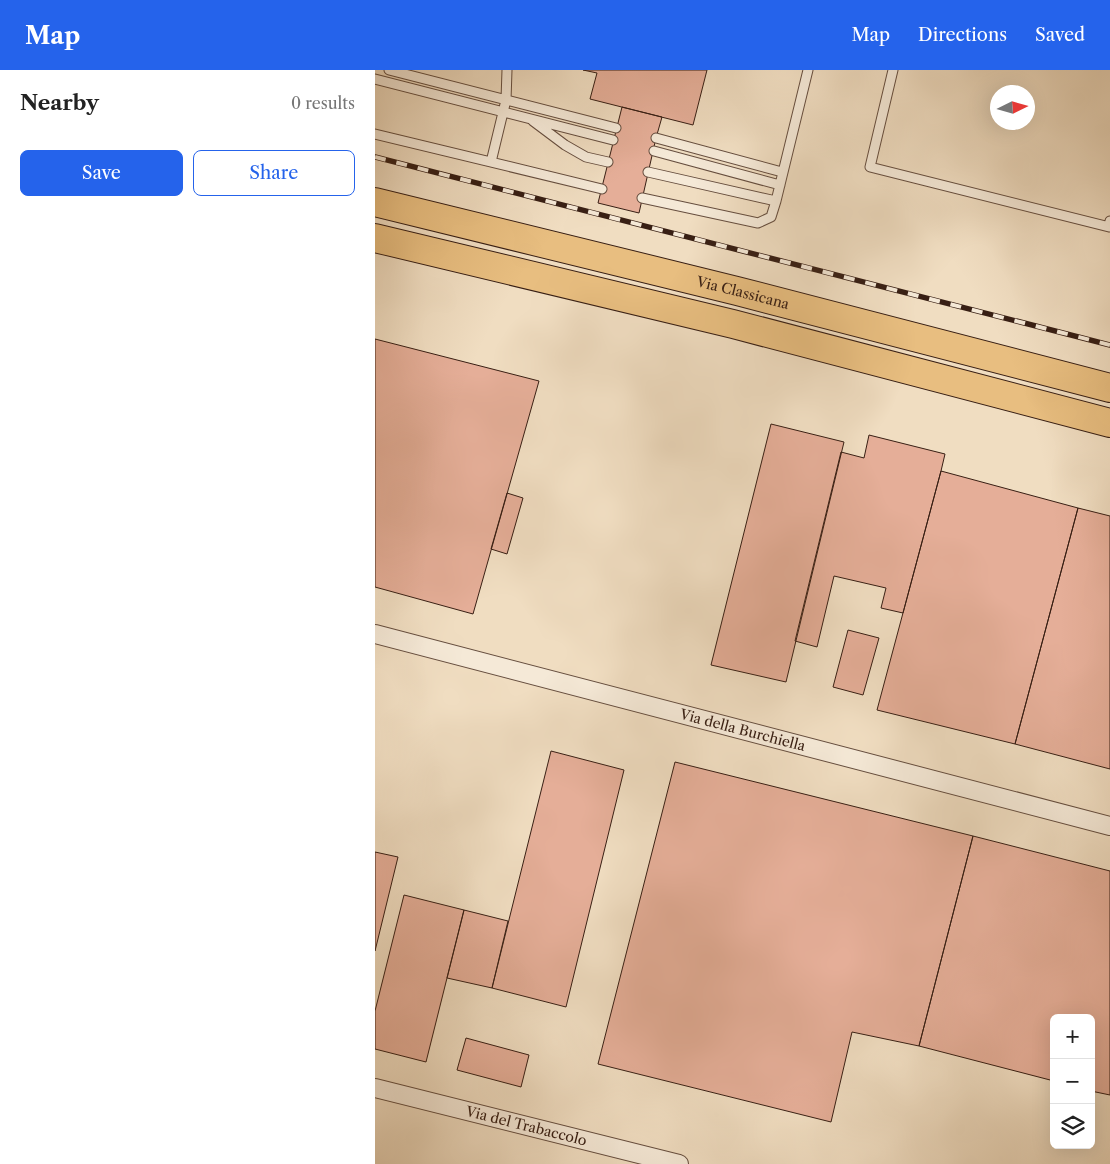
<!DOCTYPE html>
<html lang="en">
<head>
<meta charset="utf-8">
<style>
	body { margin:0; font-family:"Libre Caslon Text",serif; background:#f2f2f2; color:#222 }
	.controls { position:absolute; right:15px; bottom:15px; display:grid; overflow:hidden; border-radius:8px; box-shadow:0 5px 20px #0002 }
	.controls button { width:45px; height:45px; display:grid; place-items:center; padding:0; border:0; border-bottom:1px solid #e0e0e0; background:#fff; color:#222; font:25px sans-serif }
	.compass { position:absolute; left:615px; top:15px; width:45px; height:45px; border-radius:50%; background:#fff; box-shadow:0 5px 20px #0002; rotate:85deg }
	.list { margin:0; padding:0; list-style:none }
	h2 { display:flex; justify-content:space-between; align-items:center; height:65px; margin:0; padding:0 20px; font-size:21px }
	h2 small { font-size:16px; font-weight:400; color:#767676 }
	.actions { display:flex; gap:10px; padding:15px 20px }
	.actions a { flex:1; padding:11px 0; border:1px solid #2563eb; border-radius:8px; text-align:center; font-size:18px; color:#2563eb }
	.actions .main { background:#2563eb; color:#fff }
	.icon { flex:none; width:28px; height:28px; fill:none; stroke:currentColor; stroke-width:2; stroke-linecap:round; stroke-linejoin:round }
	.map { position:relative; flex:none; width:735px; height:1094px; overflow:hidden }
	header { display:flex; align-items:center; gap:30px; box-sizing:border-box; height:70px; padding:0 25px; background:#2563eb; color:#fff }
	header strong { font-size:24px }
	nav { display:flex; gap:28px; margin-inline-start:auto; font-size:18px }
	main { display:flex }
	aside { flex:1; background:#fff }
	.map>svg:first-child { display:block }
</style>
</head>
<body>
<header>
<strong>Map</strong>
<nav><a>Map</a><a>Directions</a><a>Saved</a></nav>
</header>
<main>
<aside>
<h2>Nearby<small>0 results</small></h2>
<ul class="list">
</ul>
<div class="actions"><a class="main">Save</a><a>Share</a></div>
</aside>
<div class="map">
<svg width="735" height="1094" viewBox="0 0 735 1094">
	<rect width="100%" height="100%" fill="#f0ddc1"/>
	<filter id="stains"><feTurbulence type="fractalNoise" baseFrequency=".004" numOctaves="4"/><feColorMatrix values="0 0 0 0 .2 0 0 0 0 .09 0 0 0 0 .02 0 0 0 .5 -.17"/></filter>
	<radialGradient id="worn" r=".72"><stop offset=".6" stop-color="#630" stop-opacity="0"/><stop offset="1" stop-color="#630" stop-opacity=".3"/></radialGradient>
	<path fill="#e5ae98" stroke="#381f14" d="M 208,0 L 332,0 L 318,55 L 215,29 L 222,3 Z
		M 247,37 L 287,47 L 281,68 L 264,143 L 223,133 Z
		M 0,269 L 164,311 L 98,544 L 0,517 Z
		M 396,354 L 469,372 L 411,612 L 336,595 Z
		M 494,365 L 570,384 L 566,401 L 528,543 L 506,538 L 511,518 L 459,506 L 442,577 L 420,571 L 466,382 L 489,388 Z
		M 566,401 L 703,438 L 640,674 L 502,640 Z
		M 132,423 L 148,428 L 132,484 L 116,479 Z
		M 703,438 L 735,446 L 735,699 L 640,674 Z
		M 473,560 L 504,568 L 488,625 L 458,617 Z
		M 176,681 L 249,700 L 191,937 L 117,918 Z
		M 300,692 L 598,766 L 544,976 L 477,962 L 456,1052 L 223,994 Z
		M 598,766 L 735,801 L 735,1025 L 716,1021 L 716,948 L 679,948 L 679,1011 L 544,976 Z
		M 0,782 L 23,787 L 0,881 Z
		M 29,825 L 89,840 L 51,992 L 0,979 L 0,941 Z
		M 89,840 L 133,851 L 117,918 L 72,908 Z
		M 91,968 L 154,985 L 146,1017 L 82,1000 Z"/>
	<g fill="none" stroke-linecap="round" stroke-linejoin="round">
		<defs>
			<path id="lane" d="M 14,0 L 241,58
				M 518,0 L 495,97 L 734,157 L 735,151
				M 0,9 L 238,70
				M 158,51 L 190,75 L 211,87 L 233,92
				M 0,64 L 227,119
				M 281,68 L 407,102
				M 279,81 L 405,115
				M 116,92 L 131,30 L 132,0
				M 273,102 L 401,131
				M 267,128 L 383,153 L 396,147 L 401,131 L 433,0"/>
			<g id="street">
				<path id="s1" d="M 0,564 L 735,756"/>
				<path id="s2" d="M 0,1018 L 304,1094"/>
			</g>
			<g id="highway">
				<path id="s3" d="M 0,132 L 362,221 L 735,318"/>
				<path d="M 0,168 L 358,254 L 735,353"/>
			</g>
		</defs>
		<use href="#lane" stroke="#664e3f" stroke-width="11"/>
		<use href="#street" stroke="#664e3f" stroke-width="20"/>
		<use href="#highway" stroke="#381f14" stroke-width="30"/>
		<use href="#lane" stroke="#f5e9d7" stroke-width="9"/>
		<use href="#street" stroke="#f5e9d7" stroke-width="18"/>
		<use href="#highway" stroke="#e8be80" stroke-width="28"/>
		<defs>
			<path id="rail" d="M 0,87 L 735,275"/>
		</defs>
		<use href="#rail" stroke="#381f14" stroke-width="5.5"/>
		<use href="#rail" stroke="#f5e9d7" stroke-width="4" stroke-dasharray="11" stroke-linecap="butt"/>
	</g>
	<g text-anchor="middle" stroke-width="4" stroke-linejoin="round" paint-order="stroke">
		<g font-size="14" fill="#381f14" stroke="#f5e9d7">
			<text dy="5" stroke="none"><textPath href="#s3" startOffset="379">Via Classicana</textPath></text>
			<text dy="5" stroke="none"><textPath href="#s1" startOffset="380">Via della Burchiella</textPath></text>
			<text dy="5" stroke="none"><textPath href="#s2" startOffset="156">Via del Trabaccolo</textPath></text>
		</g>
	</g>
	<rect width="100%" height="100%" filter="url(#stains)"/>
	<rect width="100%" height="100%" fill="url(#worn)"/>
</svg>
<div class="controls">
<button>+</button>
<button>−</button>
<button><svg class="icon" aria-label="layers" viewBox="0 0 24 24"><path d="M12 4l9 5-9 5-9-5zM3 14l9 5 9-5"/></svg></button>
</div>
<svg class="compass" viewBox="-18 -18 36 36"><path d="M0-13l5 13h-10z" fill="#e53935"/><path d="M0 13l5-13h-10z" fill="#767676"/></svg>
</div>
</main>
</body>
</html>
